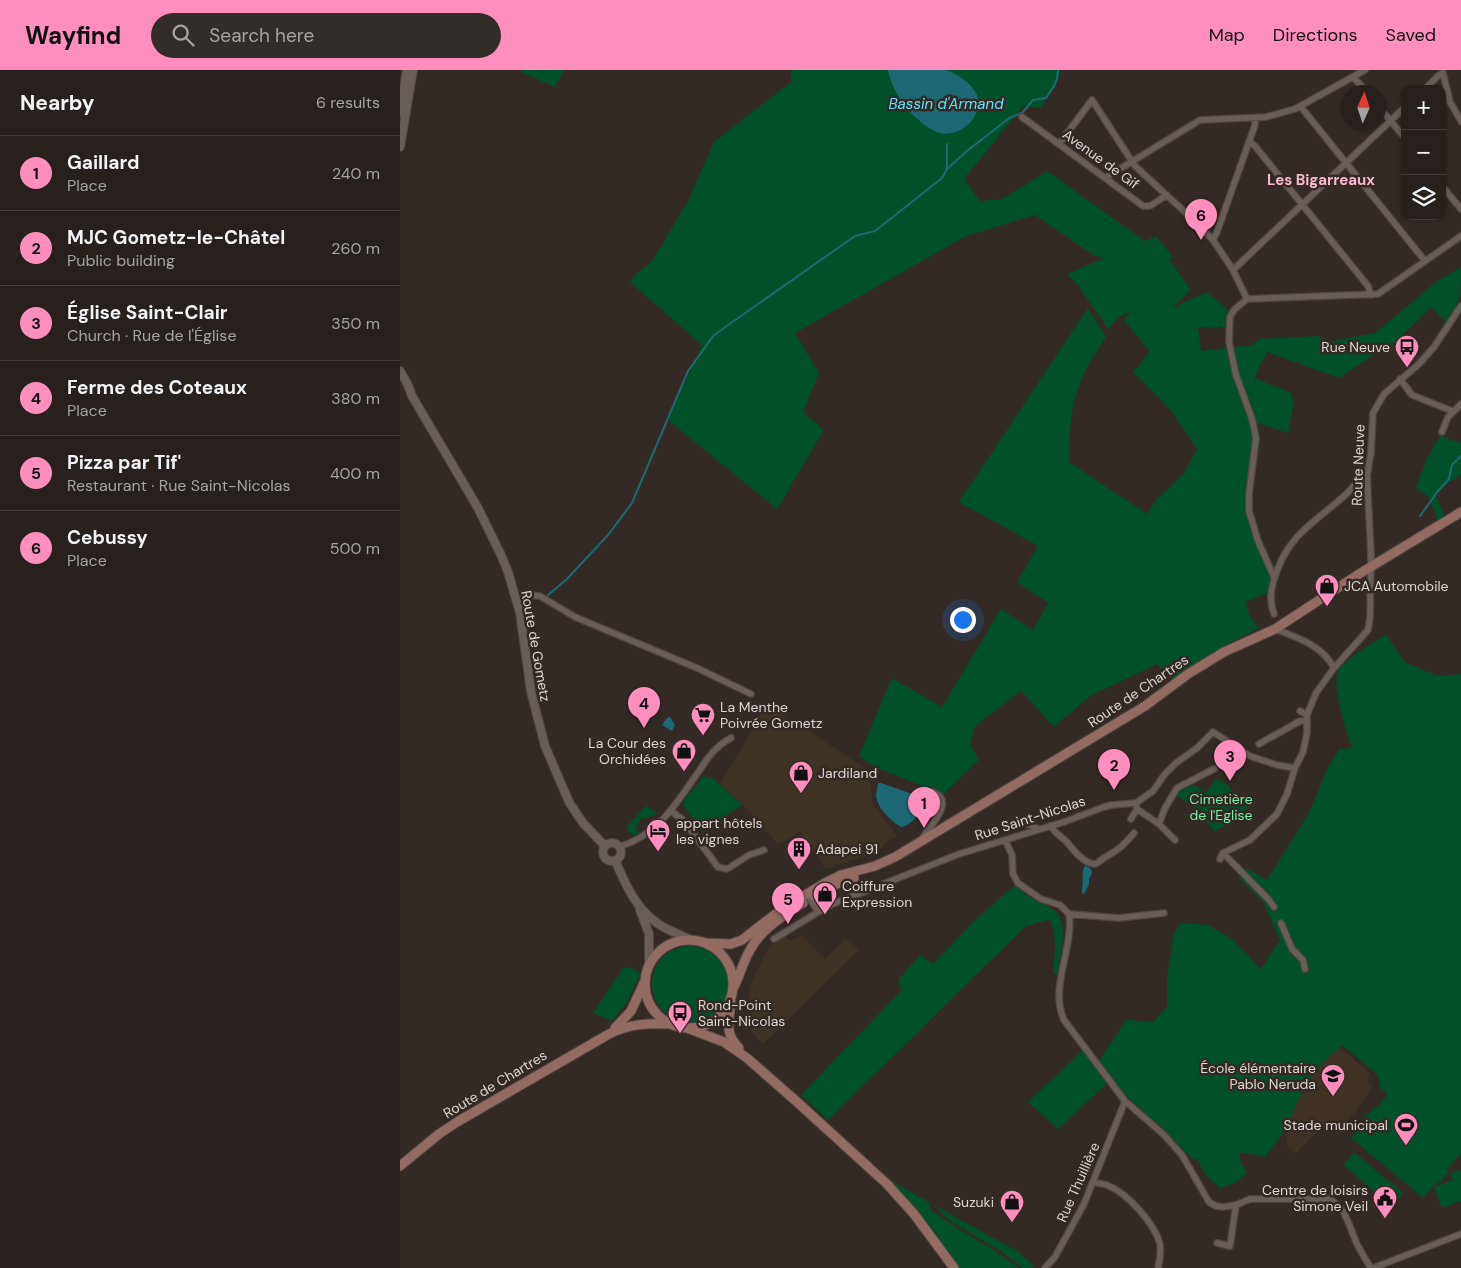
<!DOCTYPE html>
<html lang="en">
<head>
<meta charset="utf-8">
<style>
	body { margin:0; font-family:"DM Sans",sans-serif; background:#332d29; color:#f1f3f6 }
	.controls { position:absolute; right:15px; top:15px; display:grid; overflow:hidden; border-radius:10px; box-shadow:0 1px 4px #0004 }
	.controls button { width:45px; height:45px; display:grid; place-items:center; padding:0; border:0; border-bottom:1px solid #433e3b; background:#27201c; color:#f1f3f6; font:25px sans-serif }
	.compass { position:absolute; left:941px; top:15px; width:45px; height:45px; border-radius:50%; background:#27201c; box-shadow:0 1px 4px #0004; rotate:3deg }
	.you { position:absolute; left:562px; top:549px; width:18px; height:18px; margin:-12px; border:4px solid #fff; border-radius:50%; background:#1a73e8; box-shadow:0 0 0 8px #1a73e833 }
	.badge { display:grid; place-items:center; width:32px; height:32px; border-radius:50%; background:#fe8ebd; color:#111; font-size:16px; font-weight:700 }
	.pin { position:absolute; translate:-50% -41px; filter:drop-shadow(0 1px 2px #0008) }
	.pin::after { content:''; position:absolute; top:26px; width:18px; height:15px; background:inherit; clip-path:polygon(0 0,100% 0,50% 100%) }
	.list { margin:0; padding:0; list-style:none }
	h2 { display:flex; justify-content:space-between; align-items:center; height:65px; margin:0; padding:0 20px; font-size:21px }
	h2 small { font-size:16px; font-weight:400; color:#a4a3a3 }
	.list li { display:grid; grid-template-columns:32px 1fr auto; gap:15px; align-items:center; box-sizing:border-box; height:75px; padding:0 20px; border-top:1px solid #433e3b }
	.list b { display:block; font-size:19px; white-space:nowrap }
	.list p { margin:0; font-size:16px; white-space:nowrap; color:#a4a3a3 }
	.list em { font-size:16px; font-style:normal; color:#a4a3a3 }
	.icon { flex:none; width:28px; height:28px; fill:none; stroke:currentColor; stroke-width:2; stroke-linecap:round; stroke-linejoin:round }
	.map { position:relative; flex:none; width:1061px; height:1198px; overflow:hidden }
	header { display:flex; align-items:center; gap:30px; box-sizing:border-box; height:70px; padding:0 25px; background:#fe8ebd; color:#111 }
	header strong { font-size:24px }
	nav { display:flex; gap:28px; margin-inline-start:auto; font-size:18px }
	.search { width:350px; height:45px; background:#332d29; display:flex; align-items:center; gap:12px; box-sizing:border-box; padding:0 18px; border-radius:28px; color:#a4a3a3; font-size:19px }
	main { display:flex }
	aside { flex:1; background:#27201c }
	.map>svg:first-child { display:block }
</style>
</head>
<body>
<header>
<strong>Wayfind</strong>
<div class="search"><svg class="icon" aria-label="search" viewBox="0 0 24 24"><circle cx="10" cy="10" r="6"/><path d="M15 15l6 6"/></svg>Search here</div>
<nav><a>Map</a><a>Directions</a><a>Saved</a></nav>
</header>
<main>
<aside>
<h2>Nearby<small>6 results</small></h2>
<ul class="list">
<li><span class="badge">1</span><div><b>Gaillard</b><p>Place</p></div><em>240 m</em></li>
<li><span class="badge">2</span><div><b>MJC Gometz-le-Châtel</b><p>Public building</p></div><em>260 m</em></li>
<li><span class="badge">3</span><div><b>Église Saint-Clair</b><p>Church · Rue de l'Église</p></div><em>350 m</em></li>
<li><span class="badge">4</span><div><b>Ferme des Coteaux</b><p>Place</p></div><em>380 m</em></li>
<li><span class="badge">5</span><div><b>Pizza par Tif'</b><p>Restaurant · Rue Saint-Nicolas</p></div><em>400 m</em></li>
<li><span class="badge">6</span><div><b>Cebussy</b><p>Place</p></div><em>500 m</em></li>
</ul>
</aside>
<div class="map">
<svg width="1061" height="1198" viewBox="0 0 1061 1198">
	<rect width="100%" height="100%" fill="#342a25"/>
	<path fill="#3d3223" d="M 365,635 L 406,659 L 472,703 L 469,708 L 473,734 L 497,766 L 489,770 L 477,782 L 426,799 L 400,761 L 378,775 L 358,750 L 320,714 L 343,676 Z
		M 401,865 L 425,889 L 445,869 L 460,879 L 363,974 L 351,962 L 348,927 L 352,911 L 369,877 L 384,866 L 391,871 Z"/>
	<path fill="#3f3124" d="M 939,977 L 970,1003 L 967,1011 L 973,1016 L 955,1042 L 943,1055 L 929,1058 L 925,1054 L 895,1084 L 887,1075 L 887,1057 L 897,1032 L 918,997 Z"/>
	<path fill="#00502a" d="M 121,0 L 164,0 L 155,17 L 123,3 Z
		M 388,0 L 661,0 L 659,7 L 641,38 L 623,36 L 564,109 L 580,131 L 602,129 L 647,101 L 745,171 L 756,166 L 773,187 L 769,189 L 791,220 L 772,238 L 807,222 L 831,243 L 829,257 L 798,257 L 801,281 L 852,275 L 859,269 L 919,266 L 928,272 L 975,263 L 1036,212 L 1061,197 C 1061,222 1061,233 1046,252 L 1031,237 L 989,278 L 973,285 L 939,308 L 867,282 L 854,308 L 890,322 L 894,333 L 888,363 L 859,353 L 851,394 L 847,441 L 871,503 L 869,522 L 845,532 L 850,547 L 859,558 L 824,576 L 773,609 L 757,594 L 690,626 L 654,657 L 621,621 L 575,656 L 570,674 L 579,690 L 543,724 L 475,697 L 459,686 L 492,608 L 542,637 L 601,539 L 633,560 L 648,533 L 617,512 L 638,476 L 559,432 L 688,238 L 706,267 C 695,284 684,300 678,319 C 669,342 670,368 669,392 L 747,444 L 755,431 L 784,403 L 797,379 L 772,342 L 733,302 L 750,282 L 724,250 L 730,242 L 719,247 L 708,259 L 677,214 L 667,204 L 705,188 L 693,185 L 635,145 L 566,166 L 395,263 L 419,303 L 403,342 L 424,360 L 377,439 L 268,350 L 302,275 L 230,212 L 236,204 L 252,191 L 288,131 L 314,72 L 391,12 L 391,1 Z
		M 1040,366 L 1061,373 L 1061,404 L 1047,414 L 1036,425 L 1046,450 L 1039,454 L 1029,427 L 1016,418 L 1027,388 Z
		M 986,565 L 1005,592 L 1037,606 L 1061,604 L 1061,1085 L 1060,1084 L 1047,1099 L 1049,1102 L 1039,1113 L 1037,1112 L 1023,1128 L 951,1068 L 965,1052 L 963,1050 L 973,1038 L 976,1039 L 988,1024 L 981,1019 L 977,1004 L 942,975 L 918,997 L 897,1032 L 887,1057 L 865,1087 L 839,1082 L 841,1092 L 847,1103 L 833,1114 L 820,1118 L 806,1105 L 795,1087 L 793,1090 L 764,1059 L 728,1028 L 699,991 L 726,950 L 753,952 L 767,937 L 767,906 L 774,863 L 781,853 L 808,855 L 833,870 L 861,899 L 880,870 L 864,833 L 839,808 L 845,798 L 867,810 L 909,743 L 928,697 L 939,679 L 952,678 C 947,662 930,613 939,599 C 944,591 976,570 986,565 Z
		M 301,707 L 312,707 L 342,735 L 302,761 L 283,735 C 286,722 299,718 301,707 Z
		M 816,708 L 829,716 L 830,719 L 848,734 C 842,751 828,754 814,761 L 799,741 L 775,724 L 782,717 L 790,713 L 806,723 Z
		M 246,736 L 258,743 L 247,748 L 242,748 L 235,758 L 239,762 L 236,765 L 228,762 L 227,756 Z
		M 615,815 C 626,827 638,831 651,838 C 672,850 660,885 657,904 L 653,904 C 654,887 658,864 649,849 L 625,857 L 428,1050 L 401,1025 L 501,921 L 498,910 L 520,885 L 533,894 L 573,852 Z
		M252 914a38 38 0 1 1 76 0a38 38 0 1 1-76 0Z
		M 224,897 L 236,899 L 240,905 L 227,932 L 212,951 L 193,943 Z
		M 683,980 L 708,1012 L 658,1059 L 628,1032 Z
		M 954,1082 L 1003,1123 L 993,1137 L 943,1095 Z
		M 1061,1100 L 1061,1131 L 1042,1138 L 1034,1117 L 1053,1110 L 1051,1103 Z
		M 487,1108 L 530,1133 L 530,1139 C 558,1161 591,1176 619,1198 L 557,1198 C 539,1165 513,1136 487,1108 Z
		M 532,1134 L 619,1182 L 629,1191 L 635,1198 L 623,1198 L 602,1182 L 549,1150 Z"/>
	<path fill="#1d6973" d="M 488,0 C 500,0 536,0 546,0 C 556,3 571,13 576,23 C 586,45 561,68 540,63 C 530,60 522,53 514,46 C 502,34 491,17 488,0 Z
		M 270,647 L 275,655 L 272,661 L 262,655 L 267,648 Z
		M 478,713 L 481,713 L 515,725 L 521,731 C 522,743 512,755 501,757 C 490,750 478,739 476,726 C 476,722 478,717 478,713 Z
		M 685,795 L 691,799 L 692,803 L 689,809 L 689,814 L 684,824 L 682,823 L 683,801 Z"/>
	<g fill="none" stroke-linecap="round" stroke-linejoin="round">
		<path stroke="#1d6973" stroke-width="2" d="M 547,99 L 547,74
			M 1020,446 L 1038,421 L 1049,409 L 1052,395 L 1061,386
			M 147,526 L 167,509 L 208,465 L 232,433 L 288,301 L 314,265 L 455,166 L 475,161 L 542,108 L 547,99 L 567,81 L 608,49 L 623,42 L 633,30 L 646,28 L 654,16 L 657,9 L 658,0"/>
		<defs>
			<path id="minor" d="M 1043,3 L 1050,32 L 1061,51
				M 953,7 L 967,22
				M 1025,19 L 1039,5 L 1043,3
				M 978,36 L 1005,68
				M 901,37 L 1025,191
				M 622,47 L 743,136 L 750,136 L 767,125
				M 849,71 L 855,76 L 968,216 L 971,225
				M 659,74 L 692,30 L 735,96 L 787,144 L 813,170 L 833,200 L 847,229
				M 705,108 L 800,50 L 866,47 L 895,39 L 965,0
				M 1042,116 L 1061,139
				M 813,170 L 817,162 L 855,55 L 855,48
				M 833,200 L 1005,37
				M 847,229 L 834,240 L 830,247 L 829,272 L 836,305 L 852,349 L 856,368 L 849,424 L 849,441 L 858,471 L 874,507
				M 847,229 L 978,224 L 1061,166
				M 1000,309 L 1012,325 L 1052,341
				M 1042,362 L 1048,347 L 1061,334
				M 117,531 L 130,525 L 140,526 L 175,547 L 297,598 L 351,624
				M 874,544 C 870,533 870,521 874,510 C 886,466 913,454 944,426 C 953,419 959,407 968,401
				M 875,559 C 898,568 922,575 934,598
				M 900,641 L 907,645
				M 859,674 L 900,651 L 906,651
				M 736,733 L 737,739 L 759,754 L 775,770
				M 271,741 L 283,750 L 318,797 L 327,799 L 349,785 L 364,780
				M 731,749 L 737,739
				M 622,752 L 639,759
				M 759,754 L 765,738 L 777,718 L 814,699
				M 651,756 C 655,764 661,766 667,772 C 673,780 681,790 690,793 C 697,796 699,791 704,788 C 718,780 723,776 734,763
				M 522,769 C 528,758 557,731 533,722
				M 605,770 L 612,785 L 613,804 L 618,813 L 641,829 L 660,835 L 669,844 C 674,878 649,917 664,950 L 725,1031 L 763,1064 L 782,1085 L 809,1132 L 816,1136 L 823,1137 L 836,1135 L 850,1129 L 929,1129 C 947,1138 949,1157 957,1174 C 961,1182 966,1190 971,1198
				M 219,777 C 260,764 276,733 299,701 C 308,687 316,676 331,668
				M 823,783 L 869,830 L 874,837
				M 820,789 L 823,783 L 850,770 L 877,744 L 887,724 L 895,698 L 903,682 L 907,663 L 907,645 L 916,623 L 934,598 L 968,560 L 970,548 L 971,484 L 967,405 L 971,383 L 973,343 L 984,324 L 1019,294 L 1034,277 L 1061,236
				M 407,824 L 418,842
				M 669,844 L 719,848 L 764,843
				M 881,853 L 892,879 L 903,890 L 905,899
				M 374,869 L 428,836 L 559,784 L 664,752 L 704,737 L 712,735 L 736,733 L 753,721 L 765,704 L 776,693 L 797,678 L 813,662 L 850,686 L 877,695 L 895,698
				M 693,1112 C 698,1113 704,1114 709,1116 C 728,1124 755,1154 760,1174 C 761,1182 760,1190 758,1198
				M 817,1173 L 830,1176 L 836,1135
				M 645,1198 L 655,1187 L 684,1134 L 725,1031
				M 973,1198 L 1061,1164"/>
			<path id="tertiary" d="M 0,42 L 7,0
				M 0,77 L 13,0
				M 0,301 L 8,315 L 12,326 L 78,438 L 101,485 L 108,502 L 120,543 L 131,622 L 145,676 L 169,732 L 183,753 L 205,776
				M203 782a9 9 0 1 1 18 0a9 9 0 1 1-18 0Z
				M 215,790 C 226,816 238,844 265,858 C 273,862 281,865 289,869
				M 240,840 L 249,864 L 249,895"/>
			<path id="secondary" d="M 414,826 L 434,815 L 454,808
				M245 914a44 44 0 1 1 88 0a44 44 0 1 1-88 0Z
				M 306,873 L 331,874 L 342,870 L 383,838 L 425,813 L 441,805 L 475,796 L 495,787 L 745,636 L 788,604 L 824,582 L 875,559 L 959,504 L 1061,442
				M 334,917 C 340,905 343,892 350,880 C 362,858 382,847 403,833
				M 331,932 C 329,951 324,963 339,978
				M 215,958 L 231,941 L 244,913
				M 287,958 L 324,972 L 347,988 L 396,1031 L 487,1114 L 514,1144 L 554,1198
				M 0,1096 L 39,1064 L 57,1052 L 209,964 C 229,954 247,953 269,954"/>
		</defs>
		<use href="#minor" stroke="#4e4541" stroke-width="8"/>
		<use href="#tertiary" stroke="#4e4541" stroke-width="10"/>
		<use href="#secondary" stroke="#4e4541" stroke-width="11"/>
		<use href="#minor" stroke="#695d57" stroke-width="5.5"/>
		<use href="#tertiary" stroke="#695d57" stroke-width="8"/>
		<use href="#secondary" stroke="#926b63" stroke-width="9"/>
	</g>
	<defs>
		<symbol id="bus-pin" viewBox="-11 -11 22 30"><path d="M0 17L-7.5 6A9.5 9.5 0 1 1 7.5 6Z" fill="#fe8ebd" stroke="#342a25"/><path d="M-5-6H5V4H4V6H2V4H-2V6H-4V4H-5ZM-3.5-4V0h7V-4ZM-3.5 1.2v1.5H-2V1.2ZM2 1.2v1.5H3.5V1.2Z" fill="#111"/></symbol>
		<symbol id="shop-pin" viewBox="-11 -11 22 30"><path d="M0 17L-7.5 6A9.5 9.5 0 1 1 7.5 6Z" fill="#fe8ebd" stroke="#342a25"/><path d="M-5-2.5h2.3a2.7 3.5 0 0 1 5.4 0H5L5.5 6h-11ZM-1.5-2.5h3a1.5 2.3 0 0 0-3 0Z" fill="#111"/></symbol>
		<symbol id="supermarket-pin" viewBox="-11 -11 22 30"><path d="M0 17L-7.5 6A9.5 9.5 0 1 1 7.5 6Z" fill="#fe8ebd" stroke="#342a25"/><path d="M-6-5.5h2.5l.6 2H6L4.5 2H-2.5L-4.4-4H-6ZM-1.5 3.2a1.3 1.3 0 1 0 .1 0ZM3 3.2a1.3 1.3 0 1 0 .1 0Z" fill="#111"/></symbol>
		<symbol id="hotel-pin" viewBox="-11 -11 22 30"><path d="M0 17L-7.5 6A9.5 9.5 0 1 1 7.5 6Z" fill="#fe8ebd" stroke="#342a25"/><path d="M-6-4.5h1.5V1H6V5H4.5V3h-9V5H-6ZM-4 0a1.8 1.8 0 1 1 3.6 0ZM.5 0V-2.5h3Q6-2.5 6 0Z" fill="#111"/></symbol>
		<symbol id="building-pin" viewBox="-11 -11 22 30"><path d="M0 17L-7.5 6A9.5 9.5 0 1 1 7.5 6Z" fill="#fe8ebd" stroke="#342a25"/><path d="M-4-6H4V6H1V3H-1V6H-4ZM-2.5-4.3h1.7v1.8h-1.7ZM.8-4.3h1.7v1.8H.8ZM-2.5-1h1.7V.8h-1.7ZM.8-1h1.7V.8H.8Z" fill="#111"/></symbol>
		<symbol id="school-pin" viewBox="-11 -11 22 30"><path d="M0 17L-7.5 6A9.5 9.5 0 1 1 7.5 6Z" fill="#fe8ebd" stroke="#342a25"/><path d="M0-5L7-2L0 1L-7-2ZM-4 1L0 2.5L4 1V4Q0 6-4 4Z" fill="#111"/></symbol>
		<symbol id="stadium-pin" viewBox="-11 -11 22 30"><path d="M0 17L-7.5 6A9.5 9.5 0 1 1 7.5 6Z" fill="#fe8ebd" stroke="#342a25"/><path d="M0-5a6.5 5 0 1 0 0 10a6.5 5 0 1 0 0-10ZM-3.5-1.8h7v3.6h-7Z" fill="#111"/></symbol>
		<symbol id="civic-pin" viewBox="-11 -11 22 30"><path d="M0 17L-7.5 6A9.5 9.5 0 1 1 7.5 6Z" fill="#fe8ebd" stroke="#342a25"/><path d="M-.6-6.5H3V-4.5H.6V-3L4-1V1h2V6H-6V1h2V-1L-.6-3ZM-1.2 2.5V6h2.4V2.5Z" fill="#111"/></symbol>
	</defs>
	<g fill-rule="evenodd">
		<use href="#bus-pin" x="993" y="263" width="28" height="38"/>
		<use href="#shop-pin" x="913" y="502" width="28" height="38"/>
		<use href="#supermarket-pin" x="289" y="631" width="28" height="38"/>
		<use href="#shop-pin" x="270" y="667" width="28" height="38"/>
		<use href="#shop-pin" x="387" y="689" width="28" height="38"/>
		<use href="#hotel-pin" x="244" y="747" width="28" height="38"/>
		<use href="#building-pin" x="385" y="765" width="28" height="38"/>
		<use href="#shop-pin" x="411" y="810" width="28" height="38"/>
		<use href="#bus-pin" x="266" y="929" width="28" height="38"/>
		<use href="#school-pin" x="919" y="992" width="28" height="38"/>
		<use href="#stadium-pin" x="992" y="1041" width="28" height="38"/>
		<use href="#civic-pin" x="971" y="1114" width="28" height="38"/>
		<use href="#shop-pin" x="598" y="1118" width="28" height="38"/>
	</g>
	<g text-anchor="middle" stroke-width="5" stroke-linejoin="round" paint-order="stroke">
		<g font-size="14" fill="#dcd5d2" stroke="#342a25">
			<text transform="translate(701 89) rotate(36)" y="5">Avenue de Gif</text>
			<text transform="translate(958 395) rotate(-88)" y="5">Route Neuve</text>
			<text transform="translate(136 576) rotate(80)" y="5">Route de Gometz</text>
			<text transform="translate(738 621) rotate(-34)" y="5">Route de Chartres</text>
			<text transform="translate(630 748) rotate(-18)" y="5">Rue Saint-Nicolas</text>
			<text transform="translate(95 1014) rotate(-31)" y="5">Route de Chartres</text>
			<text transform="translate(678 1112) rotate(-66)" y="5">Rue Thuillière</text>
		</g>
		<g font-size="14" fill="#dcd5d2" stroke="#342a25" text-anchor="start">
			<text x="990" y="282" text-anchor="end">Rue Neuve</text>
			<text x="944" y="521">JCA Automobile</text>
			<text x="320" y="642">La Menthe<tspan x="320" dy="16">Poivrée Gometz</tspan></text>
			<text x="266" y="678" text-anchor="end">La Cour des<tspan x="266" dy="16">Orchidées</tspan></text>
			<text x="418" y="708">Jardiland</text>
			<text x="276" y="758">appart hôtels<tspan x="276" dy="16">les vignes</tspan></text>
			<text x="416" y="784">Adapei 91</text>
			<text x="442" y="821">Coiffure<tspan x="442" dy="16">Expression</tspan></text>
			<text x="298" y="940">Rond-Point<tspan x="298" dy="16">Saint-Nicolas</tspan></text>
			<text x="916" y="1003" text-anchor="end">École élémentaire<tspan x="916" dy="16">Pablo Neruda</tspan></text>
			<text x="988" y="1060" text-anchor="end">Stade municipal</text>
			<text x="968" y="1125" text-anchor="end">Centre de loisirs<tspan x="968" dy="16">Simone Veil</tspan></text>
			<text x="594" y="1137" text-anchor="end">Suzuki</text>
		</g>
		<g font-size="14" fill="#76efa4" stroke="#342a25">
			<text x="821" y="734">Cimetière<tspan x="821" dy="16">de l'Eglise</tspan></text>
		</g>
		<g font-size="15" font-style="italic" fill="#59e5f8" stroke="#342a25">
			<text x="546" y="39">Bassin d'Armand</text>
		</g>
		<g font-size="15" font-weight="bold" fill="#f8b8d1" stroke="#342a25">
			<text x="921" y="115">Les Bigarreaux</text>
		</g>
	</g>
</svg>
<div class="controls">
<button>+</button>
<button>−</button>
<button><svg class="icon" aria-label="layers" viewBox="0 0 24 24"><path d="M12 4l9 5-9 5-9-5zM3 14l9 5 9-5"/></svg></button>
</div>
<svg class="compass" viewBox="-18 -18 36 36"><path d="M0-13l5 13h-10z" fill="#e53935"/><path d="M0 13l5-13h-10z" fill="#a4a3a3"/></svg>
<div class="you"></div>
<div class="pin badge" style="left:524px;top:758px">1</div>
<div class="pin badge" style="left:714px;top:720px">2</div>
<div class="pin badge" style="left:830px;top:711px">3</div>
<div class="pin badge" style="left:244px;top:658px">4</div>
<div class="pin badge" style="left:388px;top:854px">5</div>
<div class="pin badge" style="left:801px;top:170px">6</div>
</div>
</main>
</body>
</html>
